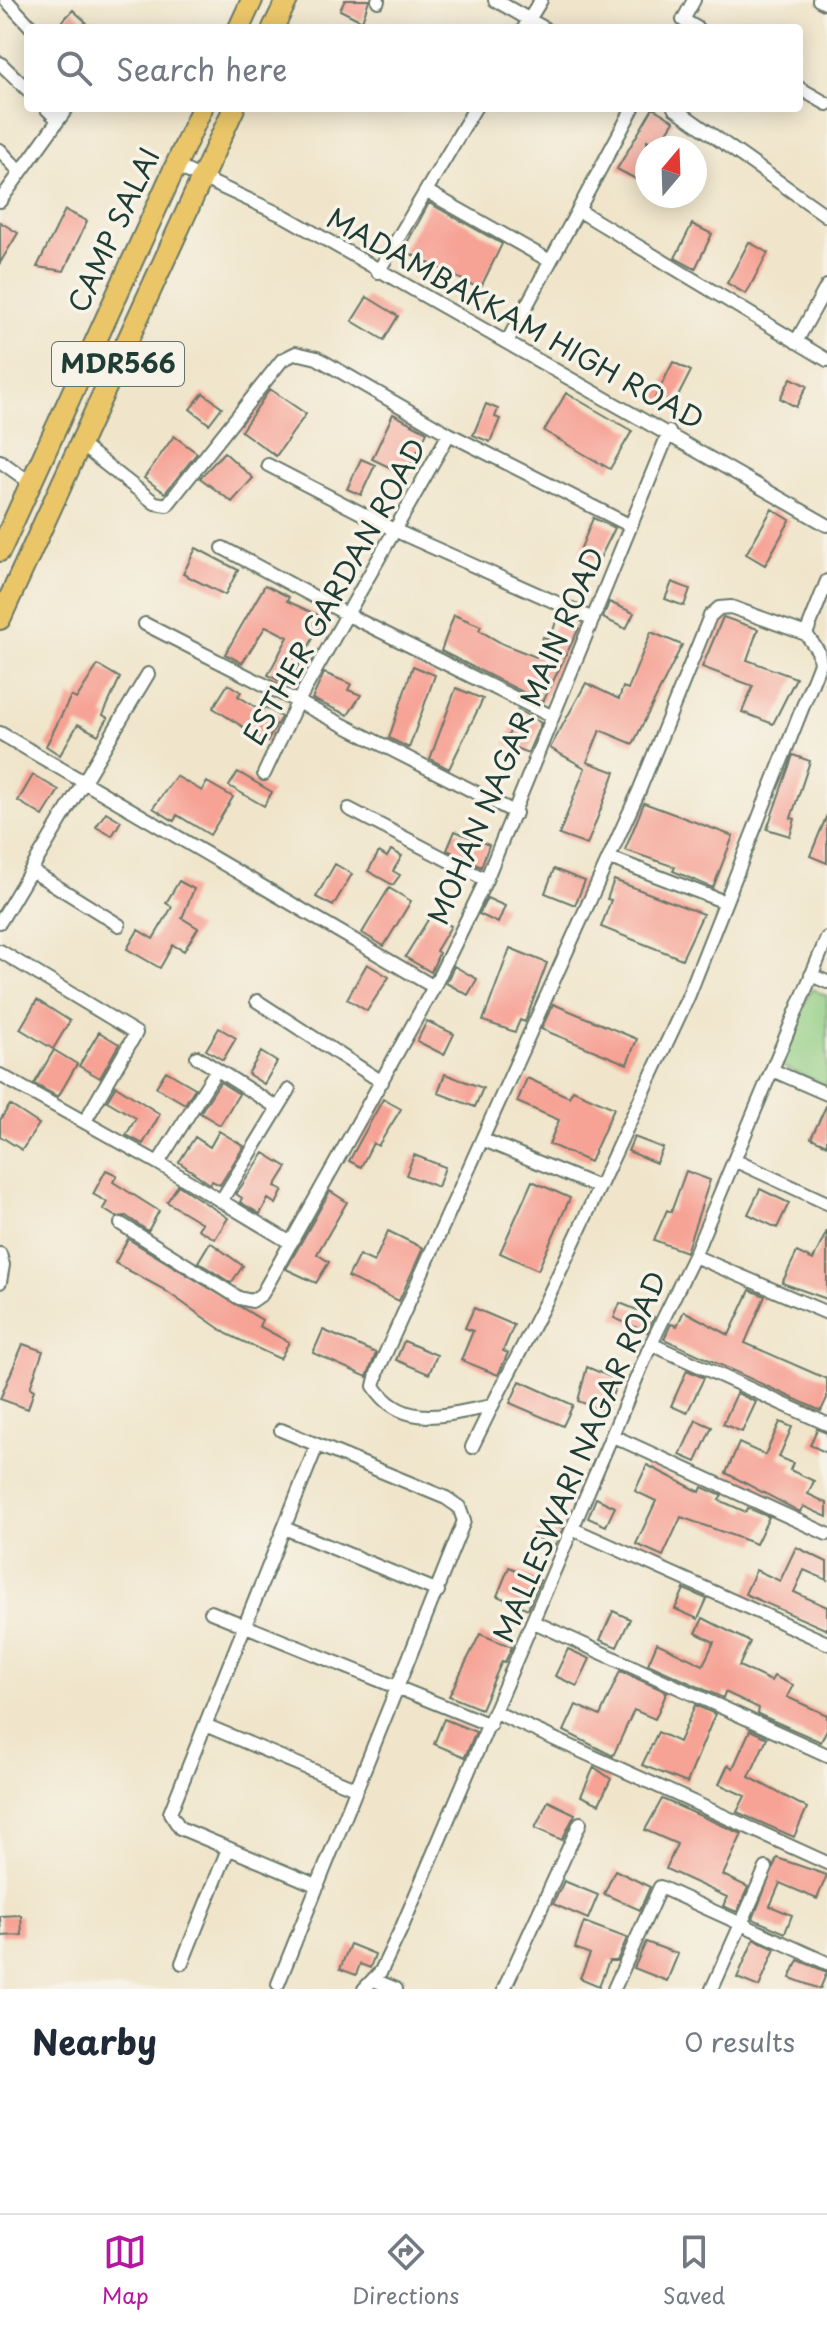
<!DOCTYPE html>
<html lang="en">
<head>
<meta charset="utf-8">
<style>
	body { margin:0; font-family:"Playpen Sans",sans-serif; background:#f6f6f7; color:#1f2937 }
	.compass { position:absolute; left:635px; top:136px; width:72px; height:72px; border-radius:50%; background:#fff; box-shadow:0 4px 20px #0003; rotate:19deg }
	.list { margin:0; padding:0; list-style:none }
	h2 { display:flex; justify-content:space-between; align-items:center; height:104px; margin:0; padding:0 32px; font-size:34px }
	h2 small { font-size:26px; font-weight:400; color:#747a83 }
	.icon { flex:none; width:44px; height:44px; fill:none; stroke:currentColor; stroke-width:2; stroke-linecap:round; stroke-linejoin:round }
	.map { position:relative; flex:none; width:827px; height:1989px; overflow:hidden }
	.search { position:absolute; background:#fff; box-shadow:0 4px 20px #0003; left:24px; right:24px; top:24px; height:88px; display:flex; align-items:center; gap:20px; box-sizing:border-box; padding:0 28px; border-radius:8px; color:#747a83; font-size:30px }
	.sheet { height:224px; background:#fff }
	nav { display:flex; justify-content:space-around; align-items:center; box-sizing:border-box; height:112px; border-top:2px solid #e0e1e3; background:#fff; font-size:22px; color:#747a83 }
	nav a { display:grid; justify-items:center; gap:4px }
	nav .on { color:#b5179e }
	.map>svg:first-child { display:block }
</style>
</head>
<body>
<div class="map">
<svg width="827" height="1989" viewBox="0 0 827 1989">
	<rect width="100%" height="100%" fill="#f7f3e8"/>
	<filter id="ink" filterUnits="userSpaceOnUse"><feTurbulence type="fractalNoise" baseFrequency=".0125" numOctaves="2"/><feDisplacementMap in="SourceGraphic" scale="16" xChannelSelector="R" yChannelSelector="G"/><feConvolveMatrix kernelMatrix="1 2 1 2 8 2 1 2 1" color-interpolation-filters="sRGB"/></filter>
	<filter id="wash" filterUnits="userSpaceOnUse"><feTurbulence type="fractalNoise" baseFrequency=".006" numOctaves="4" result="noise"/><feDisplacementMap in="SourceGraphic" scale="32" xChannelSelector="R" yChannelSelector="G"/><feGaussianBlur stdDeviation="1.8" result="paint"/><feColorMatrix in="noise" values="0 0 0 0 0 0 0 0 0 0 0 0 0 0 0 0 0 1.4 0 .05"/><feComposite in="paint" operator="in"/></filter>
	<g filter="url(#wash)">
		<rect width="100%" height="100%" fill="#f0e5cb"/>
		<path fill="#8fcc81" stroke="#57845a" stroke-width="2" d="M 812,989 L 827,996 L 827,1086 L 774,1063 Z"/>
		<g id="blocks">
			<path fill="#f6a294" d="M 345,0 L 369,0 L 362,21 L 340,10 Z
				M 73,10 L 86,22 L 80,28 L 56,28 Z
				M 653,108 L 674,121 L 658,146 L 647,140 L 647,185 L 617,169 Z
				M 429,203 L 502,244 L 480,289 L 403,250 Z
				M 65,210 L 87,221 L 64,271 L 37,267 Z
				M 0,222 L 18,233 L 0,263 Z
				M 692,224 L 712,234 L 695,269 L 675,258 Z
				M 749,242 L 768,253 L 746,294 L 727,283 Z
				M 367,297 L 398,316 L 384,340 L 352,321 Z
				M 673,362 L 691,371 L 672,408 L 655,398 Z
				M 791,378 L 807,386 L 796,407 L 780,398 Z
				M 270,389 L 306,414 L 276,456 L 241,431 Z
				M 203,393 L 222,407 L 209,424 L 190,409 Z
				M 566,393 L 632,431 L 610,469 L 544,431 Z
				M 486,404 L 498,409 L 495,417 L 500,419 L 490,442 L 473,435 Z
				M 393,414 L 427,432 L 406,475 L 372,459 Z
				M 174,436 L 197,453 L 165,493 L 144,478 Z
				M 224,452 L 253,478 L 232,502 L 200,478 Z
				M 361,459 L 375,465 L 361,495 L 347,489 Z
				M 772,509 L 790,520 L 765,565 L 746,554 Z
				M 593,518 L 615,528 L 598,562 L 579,553 Z
				M 196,548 L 238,570 L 225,595 L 183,574 Z
				M 672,582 L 690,589 L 684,606 L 665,599 Z
				M 265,585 L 289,597 L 287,601 L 324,618 L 288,685 L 268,675 L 288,637 L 266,626 L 242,663 L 225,654 Z
				M 609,602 L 634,613 L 626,629 L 603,618 Z
				M 454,615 L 481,626 L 479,630 L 503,644 L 536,657 L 543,637 L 550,639 L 557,619 L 579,628 L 543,702 L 441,651 Z
				M 723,617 L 758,629 L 747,660 L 796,678 L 773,724 L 742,712 L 753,686 L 702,667 Z
				M 651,632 L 682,645 L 633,744 L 600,730 L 587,762 L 615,772 L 587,845 L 559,835 L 585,768 L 550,748 L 586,683 L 619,699 L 623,687 L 628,689 Z
				M 98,665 L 120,678 L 103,715 L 108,718 L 98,735 L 78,724 L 60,755 L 46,746 L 71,696 L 76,699 Z
				M 413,666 L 435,675 L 409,748 L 389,738 Z
				M 324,673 L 351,684 L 348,690 L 361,695 L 348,715 L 312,699 Z
				M 228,684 L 241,692 L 238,696 L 262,711 L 265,707 L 281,717 L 267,742 L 213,708 Z
				M 456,688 L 483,699 L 449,769 L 430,759 Z
				M 518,710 L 541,723 L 528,753 L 505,744 Z
				M 793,755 L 810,761 L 791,818 L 795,819 L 790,836 L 767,829 Z
				M 238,772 L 272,792 L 264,806 L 229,786 Z
				M 33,775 L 59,790 L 43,816 L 18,801 Z
				M 176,776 L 202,791 L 207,782 L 233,797 L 210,835 L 177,815 L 174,821 L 153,808 Z
				M 644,803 L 733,836 L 713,888 L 673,871 L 675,867 L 625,850 Z
				M 106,812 L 121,821 L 112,836 L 96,827 Z
				M 827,815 L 827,863 L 810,856 Z
				M 455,831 L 489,845 L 481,867 L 447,850 Z
				M 391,850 L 402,856 L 393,871 L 400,875 L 393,885 L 368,871 L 379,852 L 387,857 Z
				M 335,864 L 352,874 L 333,906 L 316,897 Z
				M 554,869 L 585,881 L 575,905 L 545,893 Z
				M 614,880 L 703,914 L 682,959 L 601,927 L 611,900 L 607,899 Z
				M 179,881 L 194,889 L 182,918 L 198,928 L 184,951 L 173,945 L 160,968 L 127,949 L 138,930 L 153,939 L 172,907 L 166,903 Z
				M 389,888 L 411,901 L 384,946 L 362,933 Z
				M 487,898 L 505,906 L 498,923 L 479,914 Z
				M 431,915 L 451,926 L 436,951 L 439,953 L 431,972 L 405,957 Z
				M 510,948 L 547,963 L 525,1022 L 520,1020 L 515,1032 L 483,1021 Z
				M 367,964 L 389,977 L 367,1011 L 347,999 Z
				M 454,966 L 477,979 L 468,995 L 446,983 Z
				M 37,1000 L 70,1021 L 53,1049 L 20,1029 Z
				M 553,1004 L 637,1039 L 627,1064 L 541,1029 Z
				M 427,1021 L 454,1034 L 444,1055 L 417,1041 Z
				M 219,1028 L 236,1038 L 223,1060 L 206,1050 Z
				M 99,1032 L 119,1044 L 100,1078 L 79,1066 Z
				M 54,1050 L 77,1064 L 58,1097 L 34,1084 Z
				M 261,1052 L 277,1062 L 264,1084 L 248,1074 Z
				M 166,1071 L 195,1088 L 185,1104 L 156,1087 Z
				M 445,1074 L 483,1088 L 475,1107 L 438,1093 Z
				M 527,1078 L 569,1097 L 573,1090 L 614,1108 L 590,1162 L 549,1144 L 559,1120 L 517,1102 Z
				M 220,1082 L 239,1094 L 220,1125 L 200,1113 Z
				M 116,1086 L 160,1114 L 143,1144 L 126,1135 L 136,1118 L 107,1101 Z
				M 383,1099 L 401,1109 L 378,1146 L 373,1143 L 361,1167 L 349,1161 Z
				M 827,1104 L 827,1145 L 811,1138 Z
				M 10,1105 L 39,1124 L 22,1150 L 0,1136 L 0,1120 Z
				M 219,1131 L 244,1146 L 220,1185 L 212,1181 L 210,1184 L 179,1162 L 195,1137 L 210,1147 Z
				M 634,1137 L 663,1148 L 656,1163 L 628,1151 Z
				M 264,1153 L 287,1167 L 275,1186 L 283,1190 L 276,1204 L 268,1199 L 260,1214 L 240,1202 L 242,1198 L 236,1194 Z
				M 414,1155 L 445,1167 L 438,1187 L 406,1175 Z
				M 106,1170 L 117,1175 L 113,1182 L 159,1211 L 148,1231 L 126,1216 L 116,1217 L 103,1209 L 107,1202 L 93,1194 Z
				M 686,1171 L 710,1180 L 686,1252 L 654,1240 L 667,1210 L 671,1212 Z
				M 532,1181 L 570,1198 L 538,1270 L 500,1253 Z
				M 178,1185 L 228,1218 L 215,1239 L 198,1229 L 202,1223 L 167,1202 Z
				M 760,1189 L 789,1203 L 777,1228 L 748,1214 Z
				M 330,1191 L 347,1202 L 317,1254 L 329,1262 L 316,1283 L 286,1269 Z
				M 388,1231 L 423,1248 L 399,1301 L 348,1277 L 359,1255 L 374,1262 Z
				M 827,1231 L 827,1299 L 782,1283 L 797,1252 L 813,1260 Z
				M 128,1239 L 262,1320 L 259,1326 L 289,1342 L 280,1359 L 227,1334 L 163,1289 L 115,1263 Z
				M 210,1242 L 243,1266 L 231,1283 L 198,1262 Z
				M 750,1290 L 765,1296 L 745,1343 L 827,1379 L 827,1398 L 821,1411 L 664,1339 L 671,1324 L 677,1326 L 684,1311 L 729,1335 Z
				M 620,1303 L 654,1317 L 647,1332 L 614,1318 Z
				M 474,1308 L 514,1325 L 503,1351 L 508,1353 L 498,1375 L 461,1360 L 473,1331 L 465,1328 Z
				M 323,1330 L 376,1353 L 367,1377 L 313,1353 Z
				M 404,1341 L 437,1355 L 429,1374 L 396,1360 Z
				M 23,1344 L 43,1351 L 30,1388 L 34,1390 L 28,1409 L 0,1399 Z
				M 587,1367 L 618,1380 L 606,1412 L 578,1401 Z
				M 687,1370 L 704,1378 L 687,1413 L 671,1406 Z
				M 520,1381 L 573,1405 L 563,1426 L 510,1403 Z
				M 737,1393 L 756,1402 L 742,1432 L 723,1424 Z
				M 696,1420 L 712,1427 L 696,1462 L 680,1455 Z
				M 780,1422 L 792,1427 L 779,1457 L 793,1463 L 790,1470 L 814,1481 L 808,1494 L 827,1503 L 827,1517 L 803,1506 L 800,1512 L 726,1473 L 739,1443 L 765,1455 Z
				M 817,1429 L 827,1433 L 827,1453 L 810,1445 Z
				M 647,1465 L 700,1492 L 702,1487 L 722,1496 L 719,1500 L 746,1512 L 748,1508 L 769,1517 L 756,1544 L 681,1517 L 663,1556 L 636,1544 L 656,1501 L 635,1491 Z
				M 596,1498 L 615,1507 L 606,1526 L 588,1518 Z
				M 542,1520 L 563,1528 L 555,1545 L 535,1537 Z
				M 796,1547 L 827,1562 L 827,1580 L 804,1570 L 794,1592 L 827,1607 L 827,1630 L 745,1594 L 756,1570 L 780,1581 Z
				M 509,1567 L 540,1580 L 528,1609 L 497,1596 Z
				M 684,1589 L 707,1599 L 698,1619 L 675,1609 Z
				M 613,1611 L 630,1619 L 617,1647 L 600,1640 Z
				M 703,1618 L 750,1642 L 739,1666 L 771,1681 L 774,1676 L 793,1685 L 787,1697 L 827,1715 L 827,1729 L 821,1742 L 758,1714 L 759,1708 L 725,1692 L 723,1698 L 648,1664 L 657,1643 L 703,1665 L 714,1642 L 696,1633 Z
				M 480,1634 L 512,1647 L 505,1662 L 502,1661 L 481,1709 L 449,1696 Z
				M 568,1649 L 590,1659 L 577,1686 L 555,1676 Z
				M 620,1671 L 667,1692 L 655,1719 L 634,1710 L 613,1756 L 564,1731 L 576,1705 L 600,1716 Z
				M 695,1705 L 715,1714 L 687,1783 L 642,1765 L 658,1732 L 679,1742 Z
				M 444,1719 L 476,1732 L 465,1757 L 434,1744 Z
				M 750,1730 L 767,1738 L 749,1777 L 807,1808 L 794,1837 L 737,1812 L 745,1796 L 719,1784 L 728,1765 L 733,1768 Z
				M 594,1767 L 611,1779 L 599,1804 L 581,1796 Z
				M 662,1799 L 742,1834 L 723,1875 L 748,1887 L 737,1912 L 723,1906 L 727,1897 L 666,1869 L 677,1844 L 645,1830 Z
				M 548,1801 L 575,1814 L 562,1840 L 535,1828 Z
				M 777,1858 L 827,1875 L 817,1899 L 780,1883 L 770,1906 L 792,1915 L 785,1933 L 753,1919 Z
				M 615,1870 L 650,1887 L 640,1910 L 604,1894 Z
				M 564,1881 L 598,1895 L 588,1919 L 553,1904 Z
				M 21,1915 L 22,1935 L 1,1936 L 0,1916 Z
				M 584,1922 L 627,1938 L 617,1961 L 609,1961 L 599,1986 L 580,1978 L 590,1954 L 575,1948 Z
				M 754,1939 L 775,1949 L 759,1987 L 737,1978 Z
				M 646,1942 L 678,1954 L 667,1981 L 634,1968 Z
				M 350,1944 L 375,1954 L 370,1968 L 360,1964 L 356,1975 L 340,1969 Z
				M 798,1960 L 827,1972 L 820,1989 L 790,1978 Z"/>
		</g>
	</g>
	<g filter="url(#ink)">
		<use href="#blocks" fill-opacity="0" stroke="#687869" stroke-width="2"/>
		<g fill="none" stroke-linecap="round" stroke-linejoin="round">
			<defs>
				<path id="street" d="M 6,0 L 32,28
					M 495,0 L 544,28
					M 694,0 L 683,20 L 697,28
					M 819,0 L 827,4
					M 378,1 L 378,0
					M 524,28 L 541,0
					M 0,63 L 28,90
					M 799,88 L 827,104
					M 46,108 L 58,120
					M 674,108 L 827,216
					M 0,150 L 20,172
					M 174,165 L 286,217 L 827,525
					M 426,191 L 550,261
					M 0,201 L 67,108
					M 578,210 L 827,360
					M 378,272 L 475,108
					M 507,342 L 633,108
					M 796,342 L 827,286
					M 81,445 L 155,503 L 167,505 L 282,360 L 296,353 L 317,358 L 449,434 L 629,525
					M 0,461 L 31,483
					M 268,465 L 394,530 L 593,619
					M 223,548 L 354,618 L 551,716
					M 145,624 L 516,813
					M 806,634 L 818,651 L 820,663 L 688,997 L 547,1299 L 492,1406 C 448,1414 403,1431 374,1386 L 378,1370 L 639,791 L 710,616 L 719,608 L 731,607 L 806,634 L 827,581
					M 0,733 L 434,987
					M 264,774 L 297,703 L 449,434
					M 349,809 L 486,880
					M 610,858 L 725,902
					M 32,871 L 119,925
					M 0,922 L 148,674
					M 0,951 L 136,1033 L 85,1121
					M 811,975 L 827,982
					M 257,1001 L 382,1082
					M 197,1057 L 278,1108
					M 772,1070 L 827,1094
					M 0,1075 L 158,1163 L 291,1243
					M 484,1140 L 598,1187
					M 734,1160 L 827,1203
					M 158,1163 L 216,1071
					M 221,1201 L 289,1090
					M 121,1224 L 239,1298 L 252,1301 L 262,1294 L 434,987 L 486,880 L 669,432
					M 0,1254 L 3,1265 L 0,1282
					M 694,1256 L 827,1313
					M 651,1344 L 827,1424
					M 613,1436 L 827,1534
					M 317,1445 L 170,1813 L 180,1828 L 318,1886
					M 472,1447 L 492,1406
					M 284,1528 L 438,1591
					M 573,1529 L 827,1643
					M 211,1612 L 490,1725
					M 534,1622 L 827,1755
					M 495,1712 L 827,1863
					M 205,1725 L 357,1789
					M 182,1963 L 228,1849
					M 374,1980 L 396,1989
					M 278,1984 L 464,1521 L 459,1507 L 446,1498 L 281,1430
					M 364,1989 L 381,1971 L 402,1927 L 651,1344 L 694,1256 L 827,938
					M 504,1989 L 580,1823
					M 614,1989 L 660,1887 L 827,1963
					M 712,1989 L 766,1868"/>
				<path id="primary" d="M 239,28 L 252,0
					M 273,28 L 287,0
					M 0,551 L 202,108
					M 0,619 L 234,108"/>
			</defs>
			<use href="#street" stroke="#687869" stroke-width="16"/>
			<use href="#primary" stroke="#687869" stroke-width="24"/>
			<use href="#street" stroke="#fff" stroke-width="12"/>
			<use href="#primary" stroke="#eac669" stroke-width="20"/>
		</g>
	</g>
	<g text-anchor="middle" stroke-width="7" stroke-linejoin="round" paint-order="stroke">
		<rect fill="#f7f3e8" stroke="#60746a" stroke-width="2" x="52" y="342" width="132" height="44" rx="6"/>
		<g font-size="26" font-weight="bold" fill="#1f3d34">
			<text x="118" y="373">MDR566</text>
		</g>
		<g font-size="28" fill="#1f3d34" stroke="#f7f3e8">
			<text transform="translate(114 230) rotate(-65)" y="10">CAMP SALAI</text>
			<text transform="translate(515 319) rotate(29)" y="10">MADAMBAKKAM HIGH ROAD</text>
			<text transform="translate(335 592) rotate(-61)" y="10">ESTHER GARDAN ROAD</text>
			<text transform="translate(516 736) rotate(-67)" y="10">MOHAN NAGAR MAIN ROAD</text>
			<text transform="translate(580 1457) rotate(-67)" y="10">MALLESWARI NAGAR ROAD</text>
		</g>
	</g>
</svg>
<svg class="compass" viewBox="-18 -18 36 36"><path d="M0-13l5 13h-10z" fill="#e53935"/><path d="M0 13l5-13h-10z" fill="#747a83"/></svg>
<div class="search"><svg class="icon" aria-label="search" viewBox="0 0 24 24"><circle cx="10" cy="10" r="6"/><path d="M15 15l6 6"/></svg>Search here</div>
</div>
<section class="sheet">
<h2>Nearby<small>0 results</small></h2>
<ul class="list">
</ul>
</section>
<nav>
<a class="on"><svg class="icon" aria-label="map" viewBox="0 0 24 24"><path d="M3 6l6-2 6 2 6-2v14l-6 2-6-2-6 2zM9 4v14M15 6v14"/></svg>Map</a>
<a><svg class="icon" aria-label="directions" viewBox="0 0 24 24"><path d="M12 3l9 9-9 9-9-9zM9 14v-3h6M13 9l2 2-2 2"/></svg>Directions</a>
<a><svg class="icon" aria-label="saved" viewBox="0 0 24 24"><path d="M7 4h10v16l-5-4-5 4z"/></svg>Saved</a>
</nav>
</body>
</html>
